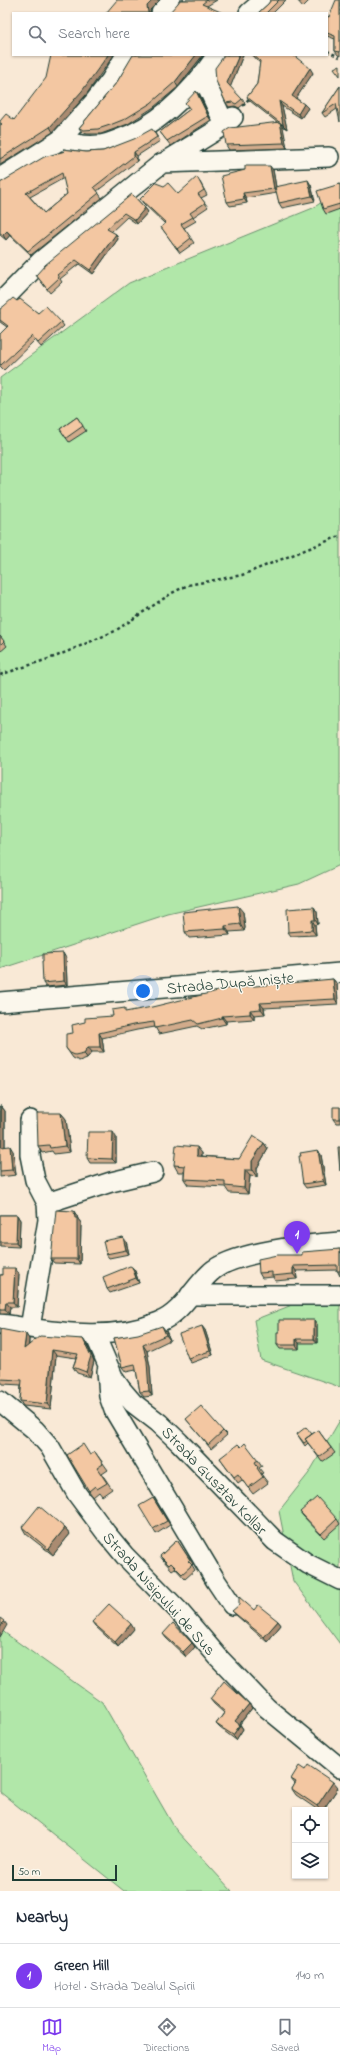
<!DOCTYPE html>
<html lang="en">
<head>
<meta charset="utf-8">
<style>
	body { margin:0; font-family:"Indie Flower",sans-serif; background:#f2f2f3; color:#1f2937 }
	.controls { position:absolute; right:12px; bottom:12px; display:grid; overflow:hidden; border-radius:0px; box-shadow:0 1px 3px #0004 }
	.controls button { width:36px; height:36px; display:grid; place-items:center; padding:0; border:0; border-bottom:1px solid #e0e1e3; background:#fff; color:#1f2937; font:20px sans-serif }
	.scale { position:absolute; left:12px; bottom:10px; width:105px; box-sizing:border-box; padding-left:4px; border:2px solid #1f3d34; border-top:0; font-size:11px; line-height:14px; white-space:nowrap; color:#1f3d34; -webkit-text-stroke:3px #fbf7ec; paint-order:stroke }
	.you { position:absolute; left:143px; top:991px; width:14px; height:14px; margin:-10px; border:3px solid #fff; border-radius:50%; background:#1a73e8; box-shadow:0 0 0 6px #1a73e833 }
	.badge { display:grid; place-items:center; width:26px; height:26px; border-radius:50%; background:#7c3aed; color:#fff; font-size:13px; font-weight:700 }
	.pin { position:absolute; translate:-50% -33px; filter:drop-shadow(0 1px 2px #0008) }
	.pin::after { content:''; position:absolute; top:21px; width:14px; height:12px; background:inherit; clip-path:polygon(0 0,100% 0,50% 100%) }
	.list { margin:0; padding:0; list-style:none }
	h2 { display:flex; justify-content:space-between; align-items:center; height:52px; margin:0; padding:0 16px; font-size:17px }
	h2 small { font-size:13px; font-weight:400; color:#747a83 }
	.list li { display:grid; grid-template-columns:26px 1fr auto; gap:12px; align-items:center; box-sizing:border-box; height:64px; padding:0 16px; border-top:1px solid #e0e1e3 }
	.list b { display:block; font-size:15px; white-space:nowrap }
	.list p { margin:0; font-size:13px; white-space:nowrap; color:#747a83 }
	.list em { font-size:13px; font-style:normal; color:#747a83 }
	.icon { flex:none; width:22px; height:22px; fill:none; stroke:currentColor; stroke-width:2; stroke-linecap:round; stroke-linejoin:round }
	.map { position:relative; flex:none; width:340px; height:1891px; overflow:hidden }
	.search { position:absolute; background:#fff; box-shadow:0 1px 3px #0004; left:12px; right:12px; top:12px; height:44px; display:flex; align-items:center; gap:10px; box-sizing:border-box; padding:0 14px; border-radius:0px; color:#747a83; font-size:15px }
	.sheet { height:116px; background:#fff }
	nav { display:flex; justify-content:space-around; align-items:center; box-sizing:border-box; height:56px; border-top:1px solid #e0e1e3; background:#fff; font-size:11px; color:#747a83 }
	nav a { display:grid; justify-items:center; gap:2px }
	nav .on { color:#7c3aed }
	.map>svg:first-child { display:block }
</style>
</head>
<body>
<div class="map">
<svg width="340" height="1891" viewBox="0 0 340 1891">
	<rect width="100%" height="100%" fill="#f9e9d6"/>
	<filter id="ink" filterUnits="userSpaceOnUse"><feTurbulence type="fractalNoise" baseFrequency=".025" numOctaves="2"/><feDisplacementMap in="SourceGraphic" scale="8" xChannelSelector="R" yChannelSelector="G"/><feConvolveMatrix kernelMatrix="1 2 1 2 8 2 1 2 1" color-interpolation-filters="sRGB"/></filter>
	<g filter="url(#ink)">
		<path fill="#b1e7a9" stroke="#68926e" d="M 340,190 L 340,865 L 299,884 L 168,914 L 0,969 L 0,378 L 129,283 L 313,208 Z
			M 340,1286 L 340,1387 L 261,1360 L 254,1320 Z
			M 340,1420 L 340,1644 L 293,1581 L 279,1511 L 309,1473 Z
			M 0,1628 L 5,1633 L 102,1702 L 176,1830 L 232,1891 L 124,1891 L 0,1792 Z"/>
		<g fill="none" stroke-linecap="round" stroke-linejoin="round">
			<defs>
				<path id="minor" d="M 161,13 L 173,0
					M 249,13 L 264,0
					M 207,70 L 208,88 L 225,125
					M 60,140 C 73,144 86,147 99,145 C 105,145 111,142 117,140 C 160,125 192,92 217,55
					M 165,162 L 225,125 L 233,117
					M 0,178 L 60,140 L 94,102 L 111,80 L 126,55
					M 0,303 L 41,261 L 162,163 L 329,157
					M 0,1002 L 340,973
					M 30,1120 L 30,1155 L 35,1180 L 47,1203 L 48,1220 L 30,1328
					M 47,1203 L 111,1182 L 153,1172
					M 190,1295 L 340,1295
					M 0,1324 C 52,1331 108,1343 159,1322 C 182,1313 193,1288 211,1272 C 232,1252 310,1244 340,1242
					M 95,1335 L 114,1379 L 121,1389 L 133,1403 L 159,1423 L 179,1442 L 275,1541 L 308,1564 L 340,1580
					M 107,1371 L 109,1396 L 114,1410 L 216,1581 L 232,1605
					M 0,1401 L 35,1430 L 50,1447 L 77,1494 L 106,1533 L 125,1556 L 178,1610 L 219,1658 L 267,1708 L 340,1768"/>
			</defs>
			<use href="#minor" stroke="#1f3d34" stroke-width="22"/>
			<path stroke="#1f3d34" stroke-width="2.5" stroke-dasharray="3 3" stroke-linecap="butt" d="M 327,51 L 340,57
				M 243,106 L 251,96
				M 0,675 L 57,656 L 115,631 L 172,593 L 188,585 L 242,575 L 340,536"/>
			<use href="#minor" stroke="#fbf7ec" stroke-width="19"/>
		</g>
		<path fill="#d1ab8b" stroke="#1f3d34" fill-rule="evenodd" d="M 180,0 L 217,0 L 207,6 L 178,3 Z
			M 271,0 L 286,0 L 273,13 L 258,13 L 268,4 Z
			M 297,0 L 310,0 L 303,7 Z
			M 340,0 L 340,56 L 338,55 L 335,51 L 335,39 L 327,36 L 327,16 L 329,17 Z
			M 203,55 L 178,87 L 154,107 L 128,124 L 101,134 L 87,134 L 82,132 L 79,128 L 117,82 L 133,56 Z
			M 243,55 L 230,87 L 242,99 L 245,103 L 239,108 L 235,106 L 229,107 L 226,103 L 223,57 Z
			M 251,55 L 293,55 L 313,73 L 296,98 L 308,108 L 301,118 L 282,106 L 287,129 L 282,126 L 287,148 L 229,150 L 226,145 L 278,123 L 250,101 L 247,97 L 257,84 L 260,63 Z
			M 340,86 L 337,109 L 325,117 L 322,113 Z
			M 196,91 L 199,95 L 211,120 L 171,146 L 160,132 L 190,109 Z
			M 86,95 L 53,132 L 0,165 L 0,125 L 1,125 L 0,123 L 0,121 L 14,120 Z
			M 155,133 L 160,141 L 137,156 L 137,161 L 97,191 L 102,198 L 31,255 L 10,235 L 6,240 L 0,235 L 0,183 L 65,151 L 63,149 L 86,152 L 103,151 ZM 64,178 L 67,194 L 44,213 L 30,197 Z
			M 273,170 L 276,187 L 311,185 L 315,201 L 282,208 L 279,203 L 277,193 L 246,198 L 247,203 L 230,206 L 227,202 Z
			M 200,182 L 207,195 L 201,198 L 208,207 L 193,217 L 196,221 L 184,228 L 194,243 L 180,253 L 161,227 L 165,224 L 143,203 L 140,199 L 178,194 Z
			M 340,184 L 340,209 L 326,214 L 323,209 Z
			M 132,194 L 145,208 L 148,212 L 137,224 L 127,217 L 111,232 L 116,234 L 118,239 L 93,274 L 79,264 L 60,279 L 62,282 L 50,293 L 36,275 Z
			M 17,301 L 38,313 L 61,322 L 64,326 L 41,347 L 35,340 L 4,370 L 0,366 L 0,334 L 7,327 L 0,322 L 0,309 Z
			M 77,417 L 86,431 L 69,442 L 60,429 Z
			M 0,636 L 7,646 L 0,652 Z
			M 314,907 L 317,912 L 318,924 L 315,925 L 316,935 L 291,936 L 288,932 Z
			M 243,912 L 245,928 L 244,931 L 229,932 L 230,935 L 189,938 L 185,932 Z
			M 66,958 L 67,985 L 46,987 L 43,983 Z
			M 333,979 L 337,984 L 338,1004 L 264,1008 L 265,1014 L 254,1015 L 254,1019 L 226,1021 L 226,1024 L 202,1029 L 197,1026 L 159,1034 L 155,1027 L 137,1030 L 102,1038 L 104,1052 L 92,1052 L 87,1058 L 79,1061 L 73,1058 L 66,1048 L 73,1033 L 113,1016 L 128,1012 Z
			M 0,1106 L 1,1106 L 5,1111 L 5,1147 L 13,1151 L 16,1175 L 0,1177 Z
			M 340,1107 L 340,1123 L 336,1123 L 333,1119 Z
			M 61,1113 L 66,1119 L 70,1152 L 54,1154 L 52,1151 L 42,1153 L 38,1146 Z
			M 116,1137 L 116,1163 L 90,1163 L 87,1158 Z
			M 264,1143 L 268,1149 L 257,1168 L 257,1177 L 250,1176 L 248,1194 L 229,1193 L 225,1187 L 188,1185 L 184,1179 L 184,1172 L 178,1172 L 174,1165 L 202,1153 L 202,1156 L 239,1159 Z
			M 318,1150 L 321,1155 L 326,1185 L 306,1188 L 303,1184 L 301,1156 Z
			M 0,1215 L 17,1215 L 20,1220 L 19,1247 L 0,1246 Z
			M 77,1216 L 78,1219 L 81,1223 L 80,1264 L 54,1263 L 51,1259 Z
			M 126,1241 L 129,1254 L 109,1258 L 106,1254 Z
			M 340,1249 L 340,1276 L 337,1270 L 296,1271 L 297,1279 L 275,1281 L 273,1277 L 262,1278 L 259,1273 L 302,1255 Z
			M 132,1267 L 135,1271 L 139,1283 L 110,1293 L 107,1289 Z
			M 19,1274 L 17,1307 L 10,1307 L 9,1314 L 0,1314 L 0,1275 Z
			M 317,1324 L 317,1343 L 299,1343 L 299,1349 L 280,1349 L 277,1345 L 279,1332 Z
			M 0,1329 L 29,1339 L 29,1345 L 83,1339 L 87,1345 L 94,1361 L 90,1377 L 77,1373 L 73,1367 L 76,1358 L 56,1355 L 51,1409 L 23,1406 L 20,1401 L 21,1385 L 3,1384 L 0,1380 Z
			M 205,1330 L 213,1355 L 191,1363 L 188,1358 Z
			M 166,1331 L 170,1340 L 147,1351 L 150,1367 L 152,1396 L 144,1397 L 140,1392 L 136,1370 L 126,1372 L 122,1367 L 114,1338 Z
			M 186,1419 L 223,1431 L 227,1435 L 211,1449 Z
			M 318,1430 L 335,1453 L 322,1462 L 308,1443 L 305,1446 L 297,1434 L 312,1434 Z
			M 241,1447 L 258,1460 L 262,1466 L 259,1468 L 263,1473 L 261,1474 L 268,1483 L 253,1494 L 242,1480 L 238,1483 L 220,1458 Z
			M 95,1452 L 108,1470 L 102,1474 L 112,1489 L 102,1496 L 99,1492 L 93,1497 L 89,1491 L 90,1455 Z
			M 153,1498 L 170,1525 L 156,1534 L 153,1529 Z
			M 300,1512 L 337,1519 L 340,1524 L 324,1538 L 303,1516 Z
			M 22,1527 L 65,1528 L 70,1534 L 53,1555 L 26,1534 Z
			M 177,1540 L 193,1564 L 192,1565 L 195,1570 L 185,1579 L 175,1568 L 172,1570 L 163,1560 L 160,1556 Z
			M 254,1610 L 278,1621 L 281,1625 L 267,1642 L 236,1615 L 232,1611 Z
			M 92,1622 L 134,1629 L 118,1647 L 95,1626 Z
			M 163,1634 L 192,1643 L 195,1647 L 186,1657 L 166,1638 Z
			M 210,1699 L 249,1704 L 252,1708 L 240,1724 L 243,1729 L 236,1740 L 220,1728 L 216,1724 L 224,1713 L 214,1704 Z
			M 305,1770 L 338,1788 L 323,1810 L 318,1810 L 296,1795 L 292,1789 L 295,1784 L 291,1779 Z"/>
		<path fill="#aa8b71" stroke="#1f3d34" d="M 153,0 L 160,0 L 150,10 L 151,13 L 148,13 L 147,6 Z
			M 108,55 L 114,55 L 86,95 L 53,132 L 50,127 Z
			M 196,55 L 203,55 L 178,87 L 175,82 Z
			M 239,55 L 243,55 L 230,88 L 227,83 Z
			M 310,68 L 313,73 L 295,100 L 292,96 Z
			M 196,91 L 199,95 L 211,120 L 208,116 Z
			M 279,101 L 282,106 L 287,129 L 283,125 Z
			M 304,104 L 308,108 L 301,118 L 298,114 Z
			M 280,122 L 283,127 L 287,148 L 284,143 Z
			M 134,152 L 137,156 L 137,161 L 134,156 Z
			M 270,166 L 273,170 L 277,193 L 274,189 Z
			M 308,180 L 311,185 L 315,201 L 312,196 Z
			M 243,193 L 246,198 L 247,203 L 244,199 Z
			M 145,208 L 148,212 L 137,224 L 135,220 Z
			M 7,231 L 10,235 L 6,240 L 3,235 Z
			M 116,234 L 118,239 L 93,274 L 90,270 Z
			M 238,906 L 243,912 L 245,928 L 244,931 L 240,924 Z
			M 314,907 L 317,912 L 318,924 L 315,920 Z
			M 312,920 L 315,925 L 316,935 L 312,930 Z
			M 225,926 L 229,932 L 230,935 L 225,929 Z
			M 63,953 L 66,958 L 67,985 L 64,981 Z
			M 333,979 L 337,984 L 338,1004 L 335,999 Z
			M 260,1003 L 264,1008 L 265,1014 L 261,1009 Z
			M 250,1010 L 254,1015 L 254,1019 L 250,1014 Z
			M 222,1016 L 226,1021 L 226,1024 L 222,1018 Z
			M 99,1033 L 102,1038 L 104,1052 L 100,1047 Z
			M 88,1047 L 92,1052 L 87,1058 L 84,1053 Z
			M 1,1106 L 5,1111 L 5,1152 L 1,1147 Z
			M 61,1113 L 66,1119 L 70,1152 L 65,1146 Z
			M 113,1132 L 116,1137 L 116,1163 L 112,1159 Z
			M 264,1143 L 268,1149 L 257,1168 L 257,1177 L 252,1170 L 252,1161 Z
			M 10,1146 L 13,1151 L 16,1175 L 12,1170 Z
			M 197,1147 L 202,1153 L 201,1162 L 197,1156 Z
			M 318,1150 L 321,1155 L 326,1185 L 323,1181 Z
			M 245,1170 L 250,1176 L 248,1194 L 244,1188 Z
			M 74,1211 L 77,1216 L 78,1219 L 81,1223 L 80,1264 L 77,1259 Z
			M 17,1215 L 20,1220 L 19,1247 L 16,1242 Z
			M 123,1237 L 126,1241 L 129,1254 L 126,1250 Z
			M 293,1266 L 296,1271 L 297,1279 L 293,1274 Z
			M 132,1267 L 135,1271 L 139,1283 L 136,1278 Z
			M 15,1268 L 19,1274 L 17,1307 L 13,1302 Z
			M 6,1302 L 10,1307 L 9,1314 L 5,1309 Z
			M 314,1320 L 317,1324 L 317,1343 L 314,1339 Z
			M 162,1326 L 166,1331 L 170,1340 L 166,1335 Z
			M 202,1326 L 205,1330 L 213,1355 L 210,1351 Z
			M 26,1334 L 29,1339 L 28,1354 L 24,1349 Z
			M 83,1339 L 87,1345 L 94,1361 L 90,1377 L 86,1372 Z
			M 296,1339 L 299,1343 L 299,1349 L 296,1345 Z
			M 143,1345 L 147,1351 L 150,1367 L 152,1396 L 149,1391 Z
			M 52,1350 L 56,1355 L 51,1409 L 47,1404 Z
			M 65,1528 L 70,1534 L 53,1555 L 48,1549 Z
			M 4,1621 L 7,1625 L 0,1637 L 0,1628 Z
			M 278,1621 L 281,1625 L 267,1642 L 264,1637 Z
			M 131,1624 L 134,1629 L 118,1647 L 115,1642 Z
			M 192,1643 L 195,1647 L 186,1657 L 183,1652 Z
			M 249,1704 L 252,1708 L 238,1726 L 235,1721 Z
			M 240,1725 L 243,1729 L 236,1740 L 233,1735 Z
			M 333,1782 L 338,1788 L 323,1810 L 320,1810 L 317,1806 Z"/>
		<path fill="#f3c7a2" stroke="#1f3d34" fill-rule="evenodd" d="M 117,0 L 153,0 L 147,6 L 148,12 L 148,13 L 106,13 Z
			M 180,0 L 207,0 L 202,4 L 223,13 L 169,13 L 178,3 Z
			M 271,0 L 279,0 L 266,13 L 258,13 L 268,4 Z
			M 298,0 L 303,0 L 300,2 Z
			M 336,0 L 340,0 L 340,52 L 335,51 L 335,36 L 327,33 L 327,16 L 329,17 Z
			M 51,55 L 108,55 L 82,91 L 50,127 L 0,159 L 0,125 L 2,124 L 0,123 L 0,121 L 6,114 L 14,120 L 46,78 Z
			M 133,55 L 196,55 L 175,82 L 151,103 L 125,119 L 110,125 L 98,129 L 84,130 L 79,128 L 117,82 Z
			M 223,55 L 239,55 L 227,83 L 242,99 L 236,104 L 232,102 L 226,103 L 216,81 L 215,68 L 223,57 Z
			M 253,55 L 293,55 L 310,68 L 292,96 L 304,104 L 298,114 L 279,101 L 283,125 L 247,97 L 257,84 L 260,61 Z
			M 340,65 L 340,76 L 334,68 Z
			M 340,86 L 340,122 L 336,104 L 322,113 Z
			M 196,91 L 208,116 L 167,141 L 160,132 L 190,109 L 185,103 Z
			M 280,122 L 284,143 L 226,145 L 224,132 L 230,128 Z
			M 152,129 L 157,137 L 134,152 L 134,156 L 94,187 L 99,193 L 28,251 L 7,231 L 3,235 L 0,233 L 0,183 L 44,157 L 65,151 L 63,149 L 86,152 L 103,151 L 134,139 ZM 62,173 L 67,194 L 44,213 L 26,193 Z
			M 245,166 L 270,166 L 274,189 L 243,193 L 244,199 L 227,202 L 221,176 L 245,170 Z
			M 197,177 L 204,190 L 198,194 L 205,203 L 190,213 L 193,217 L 181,224 L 191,238 L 177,249 L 161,227 L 166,223 L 140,199 L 156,183 L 164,186 L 168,183 L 178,194 Z
			M 308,180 L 312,196 L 279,203 L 275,187 Z
			M 340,184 L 340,204 L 323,209 L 317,191 Z
			M 132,194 L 145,208 L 135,220 L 124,213 L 107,229 L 116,234 L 90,270 L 76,260 L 57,275 L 59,278 L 47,289 L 36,275 L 45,265 Z
			M 13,298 L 17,301 L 20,299 L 38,313 L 46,306 L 61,322 L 38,343 L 32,336 L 1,365 L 0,364 L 0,334 L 8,326 L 0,320 L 0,309 L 4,306 Z
			M 77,417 L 83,426 L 66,438 L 60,429 Z
			M 0,636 L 4,641 L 0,645 Z
			M 238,906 L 240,922 L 240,924 L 225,926 L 225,929 L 185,932 L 183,912 Z
			M 314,907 L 315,920 L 312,920 L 312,930 L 288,932 L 287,909 Z
			M 63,953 L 64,981 L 43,983 L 42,961 L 43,961 L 43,954 Z
			M 333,979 L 335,999 L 260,1003 L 261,1009 L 250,1010 L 250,1014 L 222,1016 L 222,1018 L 198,1024 L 193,1020 L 155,1028 L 154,1022 L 133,1025 L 99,1033 L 100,1047 L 88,1047 L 84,1053 L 75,1055 L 70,1053 L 66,1048 L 66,1034 L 73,1033 L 72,1025 L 85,1022 L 85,1018 L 113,1016 L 112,1010 L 125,1008 L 125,1012 L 152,1007 L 222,990 L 222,989 Z
			M 0,1106 L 1,1106 L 1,1147 L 10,1146 L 12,1170 L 0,1171 Z
			M 333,1107 L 340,1107 L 340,1119 L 333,1119 Z
			M 37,1113 L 61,1113 L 65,1146 L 50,1148 L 49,1145 L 38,1146 Z
			M 88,1132 L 113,1132 L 112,1159 L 87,1158 Z
			M 253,1136 L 264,1143 L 252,1161 L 252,1170 L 245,1170 L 244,1188 L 225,1186 L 225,1181 L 184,1179 L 185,1166 L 174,1165 L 176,1145 L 197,1147 L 197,1156 L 239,1159 Z
			M 338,1147 L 340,1147 L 340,1171 Z
			M 318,1150 L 323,1181 L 303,1184 L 299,1156 L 301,1156 L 300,1153 Z
			M 56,1210 L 74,1211 L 75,1218 L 77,1218 L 77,1259 L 51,1259 Z
			M 0,1215 L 17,1215 L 16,1242 L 0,1242 Z
			M 123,1237 L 126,1250 L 106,1254 L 103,1241 Z
			M 340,1249 L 340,1271 L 337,1271 L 337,1265 L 293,1266 L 293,1274 L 272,1276 L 272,1272 L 259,1273 L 258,1259 L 277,1255 L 302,1255 L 302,1252 Z
			M 130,1266 L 132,1267 L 136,1278 L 107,1289 L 103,1277 Z
			M 3,1268 L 15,1268 L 13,1302 L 6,1302 L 5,1309 L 0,1309 L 0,1275 L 3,1275 Z
			M 279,1320 L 314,1320 L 314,1339 L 296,1339 L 296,1345 L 277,1345 L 277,1332 L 279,1332 Z
			M 162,1326 L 166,1335 L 143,1345 L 147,1361 L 149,1391 L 140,1392 L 135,1364 L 122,1367 L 114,1338 L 138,1334 Z
			M 202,1326 L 210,1351 L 188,1358 L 179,1334 Z
			M 0,1329 L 26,1334 L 24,1349 L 40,1336 L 83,1339 L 91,1356 L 86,1372 L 73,1367 L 78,1354 L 52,1350 L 47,1404 L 20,1401 L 22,1380 L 0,1379 Z
			M 201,1406 L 223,1431 L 208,1445 L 186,1419 Z
			M 306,1427 L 312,1434 L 305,1439 L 307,1441 L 304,1443 L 297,1434 Z
			M 318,1430 L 331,1448 L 319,1457 L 305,1439 Z
			M 245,1443 L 258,1460 L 255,1462 L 258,1467 L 257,1468 L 263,1477 L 248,1488 L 238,1474 L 234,1477 L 220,1458 L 238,1444 L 241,1447 Z
			M 83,1444 L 90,1455 L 95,1452 L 103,1464 L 97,1468 L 107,1483 L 97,1489 L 95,1486 L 89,1491 L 67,1455 Z
			M 317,1497 L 337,1519 L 321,1534 L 300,1512 Z
			M 153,1498 L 167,1521 L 153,1529 L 139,1506 Z
			M 39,1506 L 65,1528 L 48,1549 L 22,1527 Z
			M 177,1540 L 190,1560 L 188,1561 L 192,1565 L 182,1574 L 171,1563 L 169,1565 L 160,1556 Z
			M 239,1597 L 254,1610 L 258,1605 L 278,1621 L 264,1637 L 232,1611 L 239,1605 Z
			M 109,1604 L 131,1624 L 115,1642 L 92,1622 Z
			M 0,1618 L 4,1621 L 0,1628 Z
			M 173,1623 L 192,1643 L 183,1652 L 163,1634 Z
			M 224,1681 L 249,1704 L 235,1721 L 240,1725 L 233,1735 L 216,1724 L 225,1712 L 210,1699 Z
			M 308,1765 L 333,1782 L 317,1806 L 292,1789 L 296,1782 L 291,1779 L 299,1766 L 305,1770 Z"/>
	</g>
	<g text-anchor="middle" stroke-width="3" stroke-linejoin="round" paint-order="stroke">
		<g font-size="16" fill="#1f3d34" stroke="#fbf7ec">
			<text transform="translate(230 982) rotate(-5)" y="6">Strada După Iniște</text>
			<text transform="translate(215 1480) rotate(46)" y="6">Strada Gusztav Kollar</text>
			<text transform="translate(160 1593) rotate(48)" y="6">Strada Nisipului de Sus</text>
		</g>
	</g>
</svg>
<div class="controls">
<button><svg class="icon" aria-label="locate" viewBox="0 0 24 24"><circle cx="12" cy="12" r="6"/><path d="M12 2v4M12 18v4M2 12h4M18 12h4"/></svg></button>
<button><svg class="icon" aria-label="layers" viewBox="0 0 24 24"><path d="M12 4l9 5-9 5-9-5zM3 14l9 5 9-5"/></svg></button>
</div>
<div class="scale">50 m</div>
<div class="you"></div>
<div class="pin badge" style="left:297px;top:1254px">1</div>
<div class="search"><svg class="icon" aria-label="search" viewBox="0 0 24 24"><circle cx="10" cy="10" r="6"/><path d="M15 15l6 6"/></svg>Search here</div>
</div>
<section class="sheet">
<h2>Nearby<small></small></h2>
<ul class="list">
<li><span class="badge">1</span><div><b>Green Hill</b><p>Hotel · Strada Dealul Spirii</p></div><em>140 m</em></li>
</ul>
</section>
<nav>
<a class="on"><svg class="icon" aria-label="map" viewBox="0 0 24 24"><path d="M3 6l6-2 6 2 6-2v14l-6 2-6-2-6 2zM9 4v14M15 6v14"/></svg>Map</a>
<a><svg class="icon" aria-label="directions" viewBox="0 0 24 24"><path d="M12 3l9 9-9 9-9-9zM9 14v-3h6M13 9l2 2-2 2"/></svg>Directions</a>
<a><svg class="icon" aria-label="saved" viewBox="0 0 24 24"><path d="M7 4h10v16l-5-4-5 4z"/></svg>Saved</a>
</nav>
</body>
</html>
